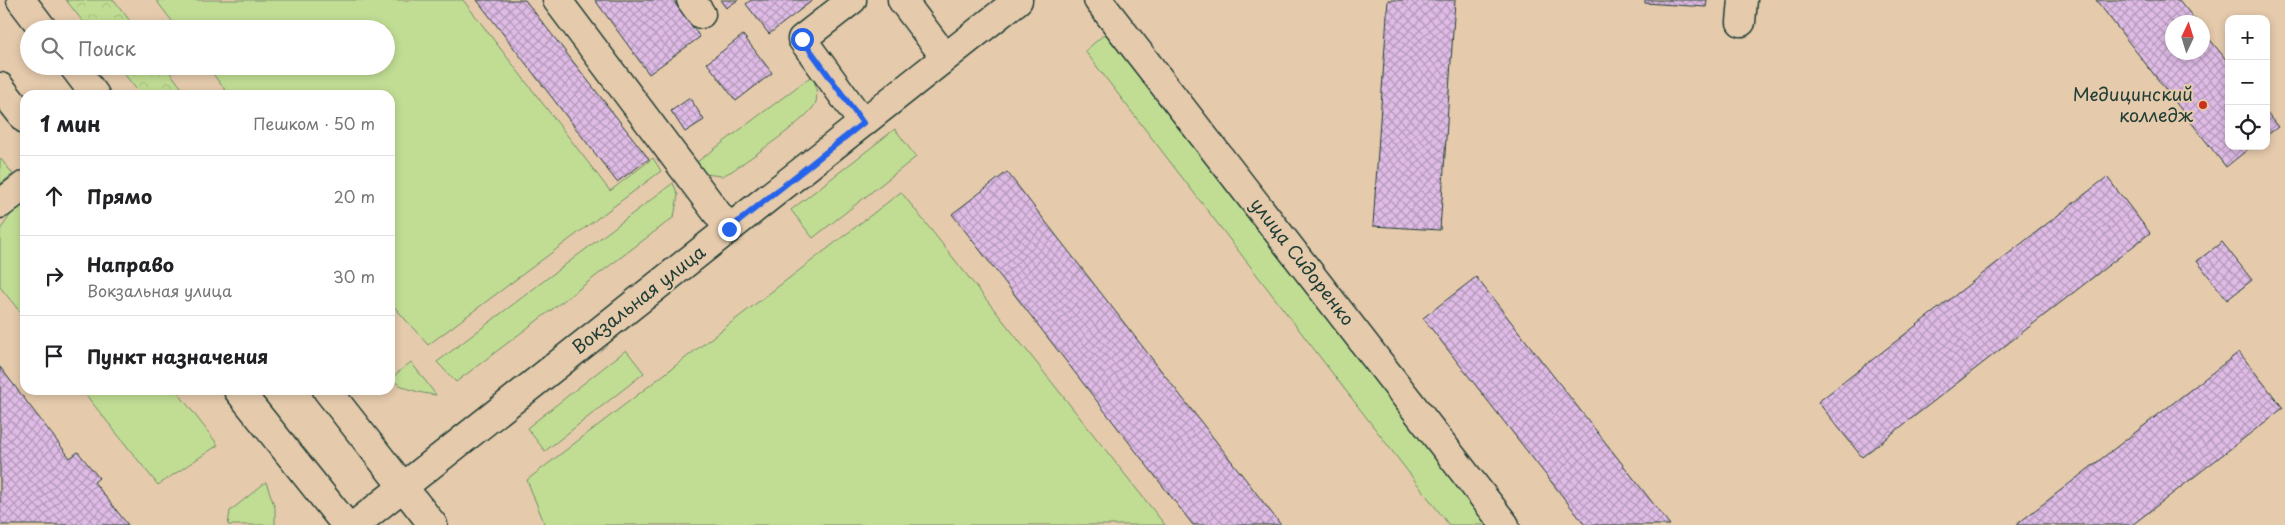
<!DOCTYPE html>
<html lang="ru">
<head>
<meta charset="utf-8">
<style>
	body { margin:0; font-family:"Playpen Sans",sans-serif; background:#f2f2f2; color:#202124 }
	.controls { position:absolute; right:15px; top:15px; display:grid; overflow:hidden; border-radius:10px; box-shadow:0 2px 8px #0003 }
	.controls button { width:45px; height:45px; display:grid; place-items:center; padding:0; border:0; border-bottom:1px solid #e0e0e0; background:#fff; color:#202124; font:25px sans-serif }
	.compass { position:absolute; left:2165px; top:15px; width:45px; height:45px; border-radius:50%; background:#fff; box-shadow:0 2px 8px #0003; rotate:4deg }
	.stop { position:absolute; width:15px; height:15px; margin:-11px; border:4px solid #2563eb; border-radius:50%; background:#fff }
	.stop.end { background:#2563eb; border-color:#fff; box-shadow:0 1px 5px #0008 }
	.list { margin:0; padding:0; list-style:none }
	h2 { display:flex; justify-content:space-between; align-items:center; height:65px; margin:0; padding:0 20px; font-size:21px }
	h2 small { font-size:16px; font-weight:400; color:#757577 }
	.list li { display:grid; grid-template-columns:32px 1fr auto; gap:15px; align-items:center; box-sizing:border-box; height:80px; padding:0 20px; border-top:1px solid #e0e0e0 }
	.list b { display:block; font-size:19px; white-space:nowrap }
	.list p { margin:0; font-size:16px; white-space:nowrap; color:#757577 }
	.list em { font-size:16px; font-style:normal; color:#757577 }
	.icon { flex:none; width:28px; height:28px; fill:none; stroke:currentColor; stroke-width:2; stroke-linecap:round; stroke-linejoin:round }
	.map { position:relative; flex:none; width:2285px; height:525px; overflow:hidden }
	.search { position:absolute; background:#fff; box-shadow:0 2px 8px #0003; left:20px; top:20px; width:375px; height:55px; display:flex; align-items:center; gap:12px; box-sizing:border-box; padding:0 18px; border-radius:28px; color:#757577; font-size:19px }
	.panel { position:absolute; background:#fff; box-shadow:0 2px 8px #0003; left:20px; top:90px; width:375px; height:305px; border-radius:15px }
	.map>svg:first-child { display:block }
</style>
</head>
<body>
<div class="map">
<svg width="2285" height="525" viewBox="0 0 2285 525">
	<defs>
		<pattern id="forest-crowns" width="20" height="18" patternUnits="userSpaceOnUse" patternTransform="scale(1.25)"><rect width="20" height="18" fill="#c1dd94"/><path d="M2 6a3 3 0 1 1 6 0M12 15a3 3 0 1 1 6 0" fill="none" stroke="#a5bf80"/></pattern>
		<pattern id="building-cross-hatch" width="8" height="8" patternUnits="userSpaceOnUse" patternTransform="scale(1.25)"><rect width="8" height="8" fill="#dfbbe5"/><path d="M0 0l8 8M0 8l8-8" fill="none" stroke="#b499ba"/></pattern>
	</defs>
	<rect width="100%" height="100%" fill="#e5caac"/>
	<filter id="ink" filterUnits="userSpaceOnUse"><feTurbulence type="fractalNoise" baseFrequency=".02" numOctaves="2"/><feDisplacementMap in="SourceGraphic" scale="10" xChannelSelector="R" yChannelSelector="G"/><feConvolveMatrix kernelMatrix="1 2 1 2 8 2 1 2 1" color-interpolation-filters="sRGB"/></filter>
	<g filter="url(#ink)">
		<path fill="#c1dd94" stroke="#708d64" d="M 156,0 L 463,0 L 610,191 L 653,158 L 661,171 L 428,345 L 390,302 L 390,95 L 229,95 L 207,66 L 386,66 L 386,29 L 178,29 Z
			M 1107,32 L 1491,525 L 1449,525 L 1085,51 Z
			M 813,75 C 815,83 818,94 816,102 C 811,118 748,159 732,171 L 722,176 L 704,174 L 697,162 Z
			M 895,129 L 916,157 L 813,238 L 791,210 Z
			M 0,158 L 13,174 L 0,184 Z
			M 673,183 L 678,195 L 674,217 L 456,382 L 437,362 Z
			M 901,192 L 1165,525 L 545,525 L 527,480 Z
			M 25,204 L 25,318 L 0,287 L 0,230 L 11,214 Z
			M 626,350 L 644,373 L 545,451 L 527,428 Z
			M 411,362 L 436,395 C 418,393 405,389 390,379 Z
			M 82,390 L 176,390 L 218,445 L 158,485 Z
			M 266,482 L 275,508 L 275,525 L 228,525 L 230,511 Z"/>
		<path fill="url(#forest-crowns)" stroke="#708d64" d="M 66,0 L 114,0 L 136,29 L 89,29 Z
			M 118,66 L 165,66 L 187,95 L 141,95 Z"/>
		<path fill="url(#building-cross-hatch)" stroke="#1f3d34" d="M 477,0 L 525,0 L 649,159 L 617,182 Z
			M 595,0 L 673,0 L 700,37 L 649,74 Z
			M 720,0 L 738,0 L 726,8 Z
			M 751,0 L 813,0 L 769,34 L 746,4 Z
			M 1388,0 L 1455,0 L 1440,230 L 1373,226 Z
			M 1645,0 L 1707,0 L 1706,7 L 1645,3 Z
			M 2096,0 L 2179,0 L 2197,22 L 2172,22 L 2172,52 L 2202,52 L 2202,30 L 2229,63 L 2229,146 L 2252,146 L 2226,167 Z
			M 743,35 L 772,73 L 736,101 L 707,63 Z
			M 690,98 L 704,120 L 685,132 L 671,111 Z
			M 2266,112 L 2278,127 L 2266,136 Z
			M 1007,172 L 1281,525 L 1193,525 L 952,214 Z
			M 2107,177 L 2150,233 L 1862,457 L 1818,402 Z
			M 2222,242 L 2252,280 L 2227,300 L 2197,261 Z
			M 1476,277 L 1670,525 L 1585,525 L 1423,318 Z
			M 2239,352 L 2283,408 L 2132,525 L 2016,525 Z
			M 0,367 L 70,458 L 78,452 L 99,478 L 94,482 L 128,525 L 0,525 Z"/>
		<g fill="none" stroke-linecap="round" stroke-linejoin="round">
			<defs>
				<path id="minor" d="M 557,0 L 729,229
					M 691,0 L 701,14
					M 852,0 L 802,39 L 863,123
					M 902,0 L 945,57
					M 1098,0 L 1505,525
					M 1741,22 L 1743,0
					M 0,204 L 25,185
					M 403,487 L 1018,0"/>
				<path id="major" d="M 21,0 L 43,29
					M 73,66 L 95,95
					M 0,87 L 25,119
					M 238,390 L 346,525
					M 327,390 L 433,525
					M 355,525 L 403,487"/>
			</defs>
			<use href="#minor" stroke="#1f3d34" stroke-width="31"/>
			<use href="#major" stroke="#1f3d34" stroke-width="31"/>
			<use href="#minor" stroke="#e5caac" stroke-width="28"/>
			<use href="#major" stroke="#e5caac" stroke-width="28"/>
		</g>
	</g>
	<g fill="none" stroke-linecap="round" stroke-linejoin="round" filter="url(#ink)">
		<path stroke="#2563eb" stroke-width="6" d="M 729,229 L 863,123 L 802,39"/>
	</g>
	<circle fill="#c8321e" stroke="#e5caac" stroke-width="2" cx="2203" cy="105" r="5"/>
	<g text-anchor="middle" stroke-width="4" stroke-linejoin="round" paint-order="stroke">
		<g font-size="18" fill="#1f3d34" stroke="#e5caac" text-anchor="end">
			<text x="2193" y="101">Медицинский<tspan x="2193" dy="21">колледж</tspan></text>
		</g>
		<g font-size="18" fill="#1f3d34" stroke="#e5caac">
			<text transform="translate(1302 262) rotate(52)" y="6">улица Сидоренко</text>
			<text transform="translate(639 300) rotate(-38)" y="6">Вокзальная улица</text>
		</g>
	</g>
</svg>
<div class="controls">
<button>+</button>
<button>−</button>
<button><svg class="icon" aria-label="locate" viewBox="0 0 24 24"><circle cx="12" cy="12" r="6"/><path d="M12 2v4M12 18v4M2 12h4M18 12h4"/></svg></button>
</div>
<svg class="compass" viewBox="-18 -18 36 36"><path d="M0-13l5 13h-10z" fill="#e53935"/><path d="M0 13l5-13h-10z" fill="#757577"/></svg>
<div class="stop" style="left:802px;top:39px"></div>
<div class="stop end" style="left:729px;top:229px"></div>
<div class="search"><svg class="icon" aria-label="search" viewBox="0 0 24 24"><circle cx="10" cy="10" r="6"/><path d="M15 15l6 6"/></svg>Поиск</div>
<section class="panel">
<h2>1 мин<small>Пешком · 50 m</small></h2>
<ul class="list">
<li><svg class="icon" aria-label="ahead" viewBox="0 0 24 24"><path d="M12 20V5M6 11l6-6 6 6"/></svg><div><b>Прямо</b></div><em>20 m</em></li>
<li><svg class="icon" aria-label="right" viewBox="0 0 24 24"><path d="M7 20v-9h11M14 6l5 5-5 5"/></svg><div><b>Направо</b><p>Вокзальная улица</p></div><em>30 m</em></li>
<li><svg class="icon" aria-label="arrive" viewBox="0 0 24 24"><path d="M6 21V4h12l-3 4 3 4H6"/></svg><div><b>Пункт назначения</b></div></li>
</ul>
</section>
</div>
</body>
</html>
